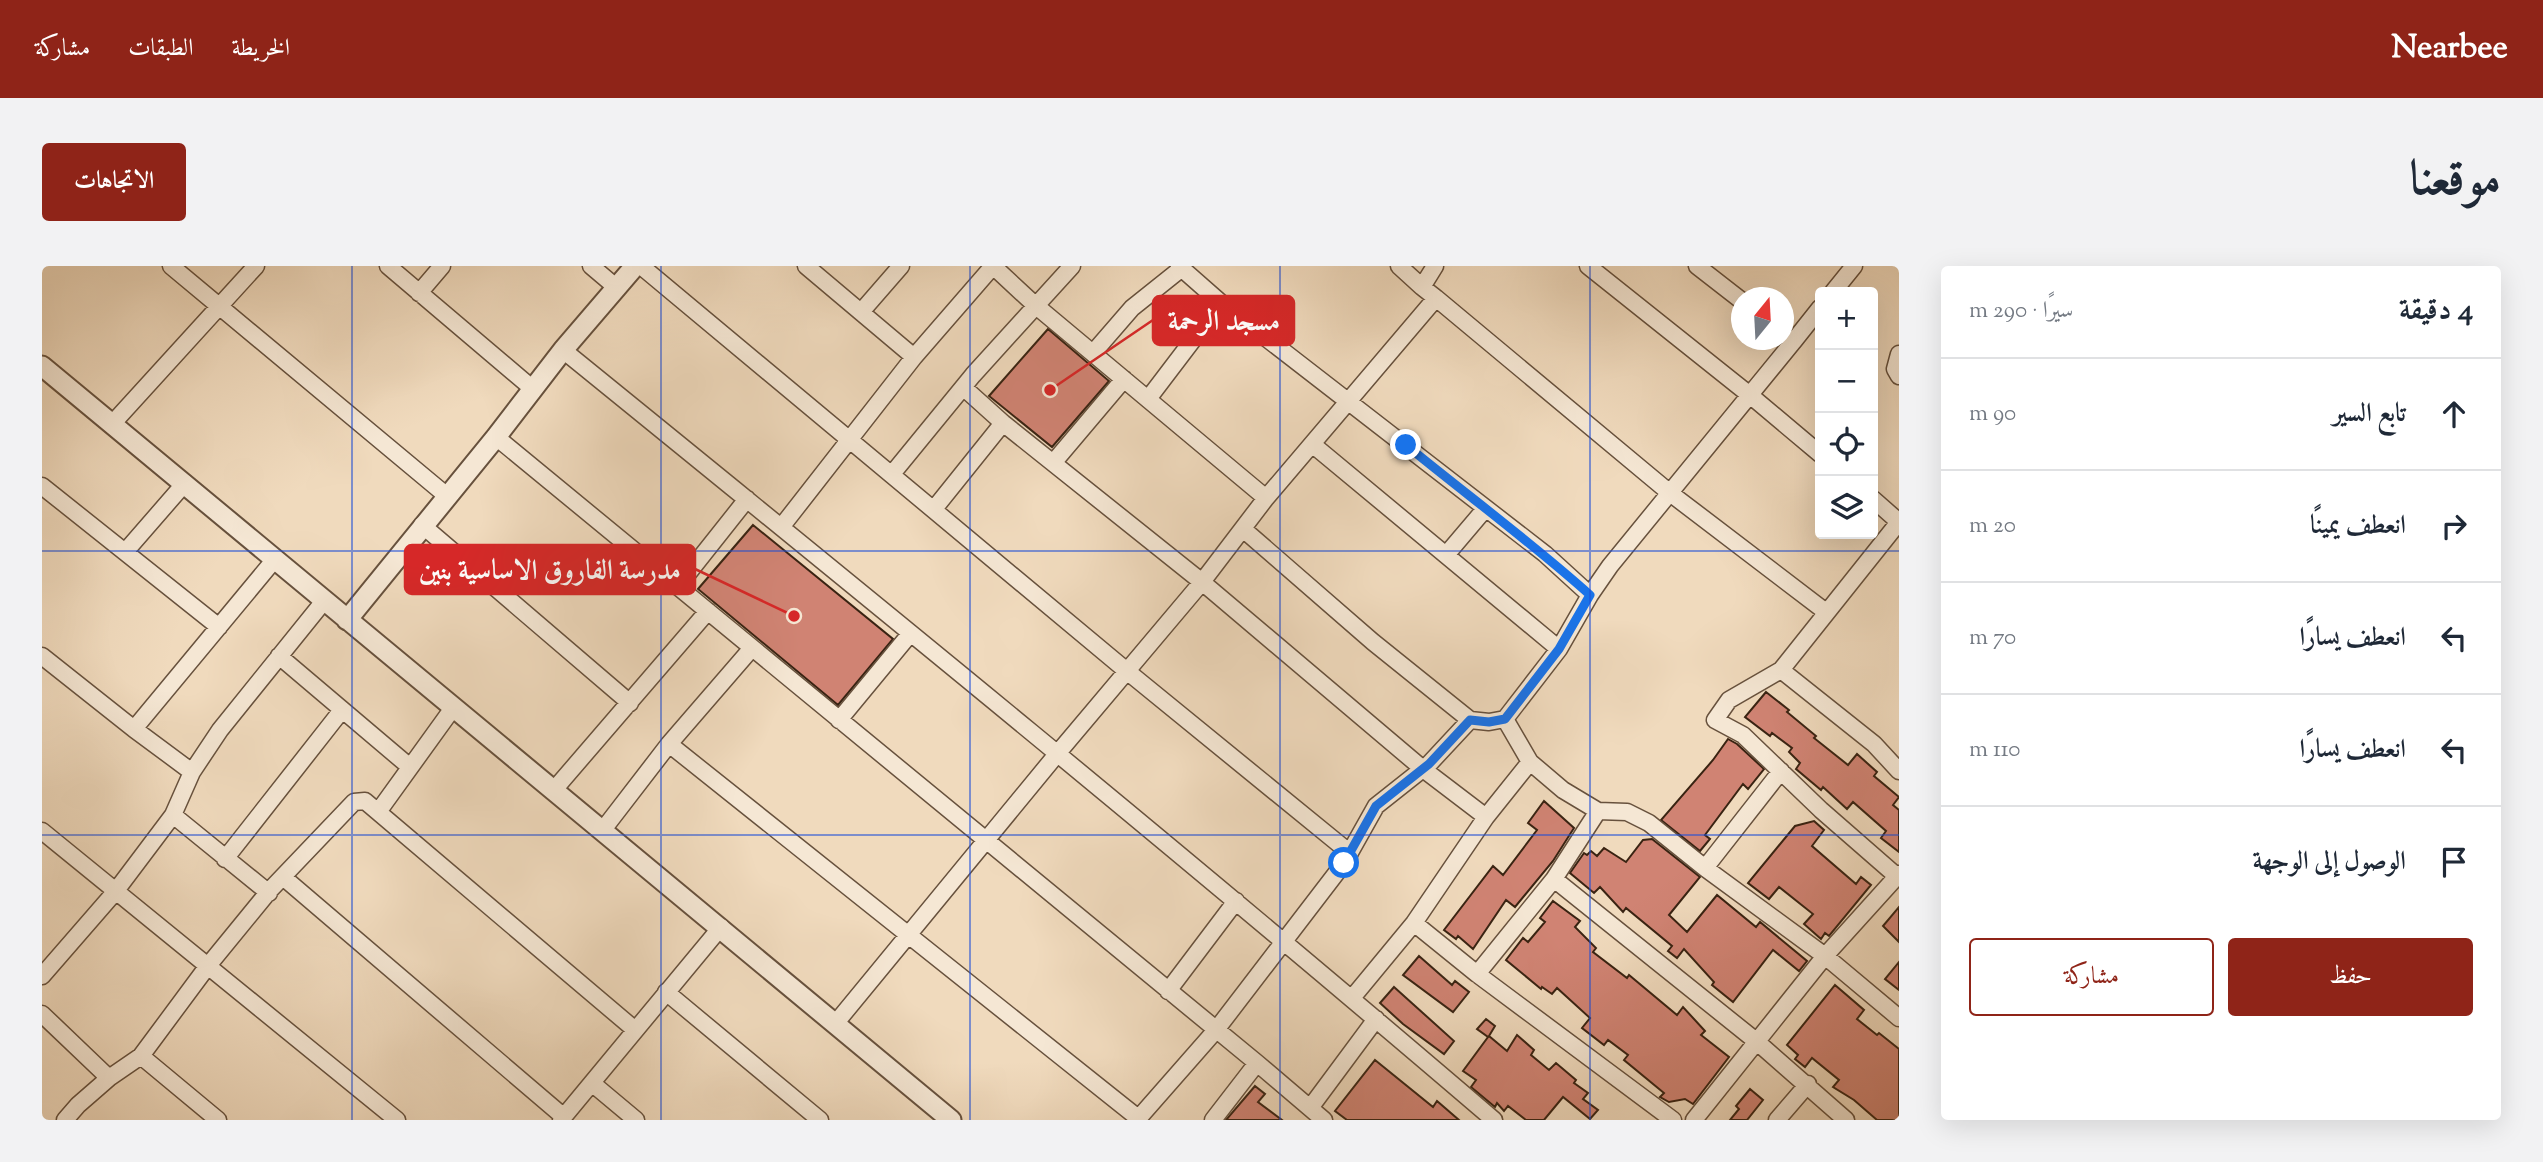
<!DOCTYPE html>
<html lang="ar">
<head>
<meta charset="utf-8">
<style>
	body { margin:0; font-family:"Sorts Mill Goudy",Amiri,serif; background:#f2f2f3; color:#1f2937; direction:rtl }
	.controls { position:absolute; right:21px; top:21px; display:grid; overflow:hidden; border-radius:7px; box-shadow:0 7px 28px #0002 }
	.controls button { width:63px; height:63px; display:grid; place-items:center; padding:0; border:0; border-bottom:2px solid #e0e1e3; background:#fff; color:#1f2937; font:35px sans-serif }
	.compass { position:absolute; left:1689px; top:21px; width:63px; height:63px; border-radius:50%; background:#fff; box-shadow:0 7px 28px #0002; rotate:18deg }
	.stop { position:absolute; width:21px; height:21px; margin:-16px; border:5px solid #1a73e8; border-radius:50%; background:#fff }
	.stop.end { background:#1a73e8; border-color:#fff; box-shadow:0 2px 7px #0008 }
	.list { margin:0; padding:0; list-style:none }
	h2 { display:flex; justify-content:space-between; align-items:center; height:91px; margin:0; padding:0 28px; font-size:30px }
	h2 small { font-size:23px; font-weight:400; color:#747a83 }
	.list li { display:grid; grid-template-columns:46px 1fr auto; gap:21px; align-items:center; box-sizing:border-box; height:112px; padding:0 28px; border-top:2px solid #e0e1e3 }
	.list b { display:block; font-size:26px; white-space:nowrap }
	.list em { font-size:23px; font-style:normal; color:#747a83 }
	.actions { display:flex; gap:14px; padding:21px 28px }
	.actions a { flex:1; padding:16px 0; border:2px solid #8f2418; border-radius:7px; text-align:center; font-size:24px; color:#8f2418 }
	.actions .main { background:#8f2418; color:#fff }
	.icon { flex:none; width:38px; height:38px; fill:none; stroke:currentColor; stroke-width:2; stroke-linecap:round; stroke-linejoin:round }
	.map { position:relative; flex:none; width:1857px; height:854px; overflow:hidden; direction:ltr; border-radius:7px }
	header { display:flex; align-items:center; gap:42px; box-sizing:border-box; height:98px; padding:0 35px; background:#8f2418; color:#fff }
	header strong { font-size:33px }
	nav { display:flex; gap:38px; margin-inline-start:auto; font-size:24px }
	.intro { display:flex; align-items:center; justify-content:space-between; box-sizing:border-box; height:168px; padding:0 42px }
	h1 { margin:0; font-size:49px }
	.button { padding:18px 32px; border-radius:7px; background:#8f2418; color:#fff; font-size:24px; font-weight:700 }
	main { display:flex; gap:42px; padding:0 42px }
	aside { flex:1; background:#fff; border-radius:7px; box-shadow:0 7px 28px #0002 }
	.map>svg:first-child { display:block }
</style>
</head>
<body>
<header>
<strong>Nearbee</strong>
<nav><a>الخريطة</a><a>الطبقات</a><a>مشاركة</a></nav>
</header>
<div class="intro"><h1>موقعنا</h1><a class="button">الاتجاهات</a></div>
<main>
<aside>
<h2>4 دقيقة<small>سيرًا · 290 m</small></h2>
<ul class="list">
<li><svg class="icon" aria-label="ahead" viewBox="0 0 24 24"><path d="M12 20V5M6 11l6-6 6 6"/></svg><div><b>تابع السير</b></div><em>90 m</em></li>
<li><svg class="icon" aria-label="right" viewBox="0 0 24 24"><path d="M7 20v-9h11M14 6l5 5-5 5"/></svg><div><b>انعطف يمينًا</b></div><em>20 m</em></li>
<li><svg class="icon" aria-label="left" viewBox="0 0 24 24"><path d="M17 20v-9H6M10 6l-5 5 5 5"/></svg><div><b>انعطف يسارًا</b></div><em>70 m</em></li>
<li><svg class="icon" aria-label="left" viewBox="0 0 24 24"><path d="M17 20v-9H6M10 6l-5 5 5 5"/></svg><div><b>انعطف يسارًا</b></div><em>110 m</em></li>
<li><svg class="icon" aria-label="arrive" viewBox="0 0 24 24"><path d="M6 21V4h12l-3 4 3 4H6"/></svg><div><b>الوصول إلى الوجهة</b></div></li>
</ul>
<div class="actions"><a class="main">حفظ</a><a>مشاركة</a></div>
</aside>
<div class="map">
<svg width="1857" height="854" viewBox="0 0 1857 854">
	<rect width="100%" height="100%" fill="#f0dabd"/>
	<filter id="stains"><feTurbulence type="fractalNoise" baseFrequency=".00286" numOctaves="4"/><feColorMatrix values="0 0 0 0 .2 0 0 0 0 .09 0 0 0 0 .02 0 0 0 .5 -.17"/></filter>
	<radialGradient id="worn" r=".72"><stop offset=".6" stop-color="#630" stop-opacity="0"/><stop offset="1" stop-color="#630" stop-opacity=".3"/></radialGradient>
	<path fill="#d08373" stroke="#392312" stroke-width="2" d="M 1006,63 L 1067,115 L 1010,181 L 947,130 Z
		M 711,259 L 851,373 L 796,439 L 656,323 Z
		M 1724,426 L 1747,444 L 1745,446 L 1774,470 L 1772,472 L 1806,499 L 1815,488 L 1835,506 L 1832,510 L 1857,531 L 1851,539 L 1857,544 L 1857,586 L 1839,572 L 1844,565 L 1811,536 L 1805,543 L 1781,521 L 1779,524 L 1754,503 L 1758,497 L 1747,486 L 1750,482 L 1730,467 L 1728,470 L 1703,451 Z
		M 1686,473 L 1695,478 L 1722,503 L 1706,523 L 1701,518 L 1663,569 L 1668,573 L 1658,585 L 1619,554 L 1671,494 Z
		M 1502,535 L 1532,562 L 1511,595 L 1473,641 L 1464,634 L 1431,683 L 1416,670 L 1414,673 L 1402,664 L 1451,600 L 1461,609 L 1495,564 L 1486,557 Z
		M 1772,555 L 1782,564 L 1770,580 L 1814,618 L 1819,611 L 1829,619 L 1787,670 L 1783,667 L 1779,673 L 1762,658 L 1771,648 L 1737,621 L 1727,633 L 1706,617 L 1753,560 Z
		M 1610,573 L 1658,611 L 1627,649 L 1645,666 L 1675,629 L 1714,661 L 1718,656 L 1765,695 L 1757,705 L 1731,684 L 1691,736 L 1670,719 L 1672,716 L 1642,683 L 1635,692 L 1626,685 L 1630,680 L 1584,642 L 1581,646 L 1558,621 L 1552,627 L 1528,607 L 1542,587 L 1545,589 L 1549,585 L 1555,590 L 1562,582 L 1584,596 L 1601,574 Z
		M 1511,635 L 1538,655 L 1533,661 L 1554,682 L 1551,686 L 1585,712 L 1587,709 L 1635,749 L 1641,741 L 1663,765 L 1659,769 L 1687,791 L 1651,838 L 1643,833 L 1627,836 L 1618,831 L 1622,827 L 1582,794 L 1586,789 L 1566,774 L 1562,779 L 1540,762 L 1548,752 L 1515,722 L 1510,728 L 1500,721 L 1499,723 L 1464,694 L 1481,672 L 1486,676 L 1503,656 L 1498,652 Z
		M 1857,641 L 1857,676 L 1841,660 Z
		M 1377,690 L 1410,719 L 1413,715 L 1427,726 L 1411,746 L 1361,709 Z
		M 1857,696 L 1857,724 L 1843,713 Z
		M 1793,719 L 1822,744 L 1815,753 L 1835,769 L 1837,767 L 1857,783 L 1857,854 L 1835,854 L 1812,834 L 1791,821 L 1797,814 L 1770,792 L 1763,801 L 1753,793 L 1756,789 L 1745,779 Z
		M 1352,721 L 1412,775 L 1402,788 L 1361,758 L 1338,737 Z
		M 1444,753 L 1453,760 L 1447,770 L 1465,785 L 1475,769 L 1492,784 L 1489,789 L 1507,804 L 1514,797 L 1534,814 L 1532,817 L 1546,827 L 1541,833 L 1556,844 L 1548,853 L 1521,831 L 1502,854 L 1484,854 L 1466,840 L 1462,845 L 1455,837 L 1453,841 L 1429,821 L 1434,814 L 1421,805 L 1446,771 L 1435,763 Z
		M 1333,794 L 1391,841 L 1395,835 L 1417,854 L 1305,854 L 1293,845 Z
		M 1213,820 L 1223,828 L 1216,836 L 1240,854 L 1184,854 Z
		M 1708,823 L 1721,834 L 1705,854 L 1688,854 L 1697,843 L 1694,840 Z"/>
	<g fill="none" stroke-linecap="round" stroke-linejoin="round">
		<defs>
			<path id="minor" d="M 129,0 L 405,230
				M 346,0 L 491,123
				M 549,0 L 575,22
				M 599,0 L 1086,406 L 1308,587
				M 764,0 L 872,91
				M 951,0 L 993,39 L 1224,232
				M 1137,0 L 1179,37 L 1503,288 L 1548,329
				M 1357,0 L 1380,21
				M 1546,0 L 1709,130 L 1778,188
				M 1655,0 L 1700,35
				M 1791,26 L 1812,0
				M 377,27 L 400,0
				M 1394,32 L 1628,227 L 1784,346
				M 819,46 L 859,0
				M 1742,69 L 1751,76 L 1778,42
				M 521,84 C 834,338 1146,592 1452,854
				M 1051,87 L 1090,42 L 1140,2
				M 1857,88 L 1853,103 L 1857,110
				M 921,121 L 961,157 L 1160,316 L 1381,503 L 1444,551
				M 1106,133 L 1179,37
				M 71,157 L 214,0
				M 454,171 L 1215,797 L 1282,854
				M 1270,178 L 1517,383
				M 1011,197 L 1082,113
				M 850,208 L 931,109 L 1030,0
				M 0,220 L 177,361
				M 1831,233 L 1857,256
				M 892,243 L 961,157
				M 1857,256 L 1739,404 L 1687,434 L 1673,454 L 1701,469 L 1779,544 L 1857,612
				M 380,259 L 588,437
				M 740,260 L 872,91 L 951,0
				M 83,286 L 143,217
				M 1404,289 L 1443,243
				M 636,320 L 705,233
				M 0,390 L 92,463 L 150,506
				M 237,390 L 368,501
				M 1739,404 L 1832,478 L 1857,505
				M 411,442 L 336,546 L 592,763
				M 797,454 L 868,368
				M 1428,454 L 1447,456 L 1463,453
				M 92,463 L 233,293
				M 627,478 L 1096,852
				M 511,525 L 666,345
				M 1556,545 L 1585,546 L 1607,557 L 1663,602 L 1783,690 L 1857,752
				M 131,549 L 227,627
				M 0,565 L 355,854
				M 560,565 L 627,478 L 710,382
				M 183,593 L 300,444
				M 1663,602 L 1739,505
				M 241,611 L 522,851
				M 1512,613 L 1714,775 L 1804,854
				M 1372,657 L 1435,708 L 1631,854
				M 1435,708 L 1512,613 L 1556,545 L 1521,524 L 1488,496 L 1463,453 L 1517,383 L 1548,329 L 1568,300 L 1751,76
				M 0,710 L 73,626 L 131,549 L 150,506 L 178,464 L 282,335
				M 1126,725 L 1194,635
				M 624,726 L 778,854
				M 1310,732 L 1372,657 L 1444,551 L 1488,496
				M 0,748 L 67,812
				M 793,758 L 1015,488 L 1160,316 L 1224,232 L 1394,32 L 1380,21 L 1393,0
				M 99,790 L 176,854
				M 551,818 L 594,854
				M 1268,842 L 1334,753
				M 23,854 L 36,839 L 67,812 L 99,790 L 165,701 L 228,624 L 312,536 L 323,535 L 336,546
				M 519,854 L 679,661
				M 1095,854 L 1174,764 L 1302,597 L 1334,540 L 1387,498 L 1428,454 L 1331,376 L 1201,263
				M 1171,854 L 1215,797
				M 1652,854 L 1783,690 L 1857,608
				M 1735,854 L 1766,818"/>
			<path id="tertiary" d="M 0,100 L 909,854
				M 305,354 L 454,171 L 521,84 L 593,0"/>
		</defs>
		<use href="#minor" stroke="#67513d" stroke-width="19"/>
		<use href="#tertiary" stroke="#67513d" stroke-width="23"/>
		<use href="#minor" stroke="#f5e7d4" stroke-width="16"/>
		<use href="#tertiary" stroke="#f5e7d4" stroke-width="19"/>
	</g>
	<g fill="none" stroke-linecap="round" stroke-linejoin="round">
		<path stroke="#1a73e8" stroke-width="9" d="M 1302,597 L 1334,540 L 1387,498 L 1428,454 L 1447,456 L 1463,453 L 1517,383 L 1548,329 C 1489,276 1425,229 1364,179"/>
	</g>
	<path fill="none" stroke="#1d4ed8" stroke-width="2" stroke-opacity="0.55" d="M 310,0 L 310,854M 619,0 L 619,854M 928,0 L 928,854M 1238,0 L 1238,854M 1548,0 L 1548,854M 0,285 L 1857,285M 0,569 L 1857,569"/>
	<path fill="none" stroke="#d62828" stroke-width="2.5" d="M1008 124L1111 54M752 350L653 303"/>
	<g fill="#d62828" stroke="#f5e7d4" stroke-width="2.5">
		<circle cx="1008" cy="124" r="7"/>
		<circle cx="752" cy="350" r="7"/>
	</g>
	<g fill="#d62828" stroke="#d62828" stroke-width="2.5">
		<rect x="1111" y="30" width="141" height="49" rx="7"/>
		<rect x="363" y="279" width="290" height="49" rx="7"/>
	</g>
	<g font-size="28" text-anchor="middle" font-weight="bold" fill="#fff">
		<text x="1182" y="64">مسجد الرحمة</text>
		<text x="508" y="313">مدرسة الفاروق الاساسية بنين</text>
	</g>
	<rect width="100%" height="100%" filter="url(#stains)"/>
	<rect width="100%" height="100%" fill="url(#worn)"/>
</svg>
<div class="controls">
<button>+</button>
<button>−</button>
<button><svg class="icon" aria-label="locate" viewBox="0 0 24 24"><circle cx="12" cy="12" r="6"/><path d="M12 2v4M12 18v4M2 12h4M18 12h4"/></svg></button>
<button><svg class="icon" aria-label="layers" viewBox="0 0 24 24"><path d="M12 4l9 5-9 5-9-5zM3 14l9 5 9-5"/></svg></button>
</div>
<svg class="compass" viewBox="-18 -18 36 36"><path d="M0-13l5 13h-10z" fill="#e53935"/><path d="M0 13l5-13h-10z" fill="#747a83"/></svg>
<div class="stop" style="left:1302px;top:597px"></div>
<div class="stop end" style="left:1364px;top:179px"></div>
</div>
</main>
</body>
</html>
